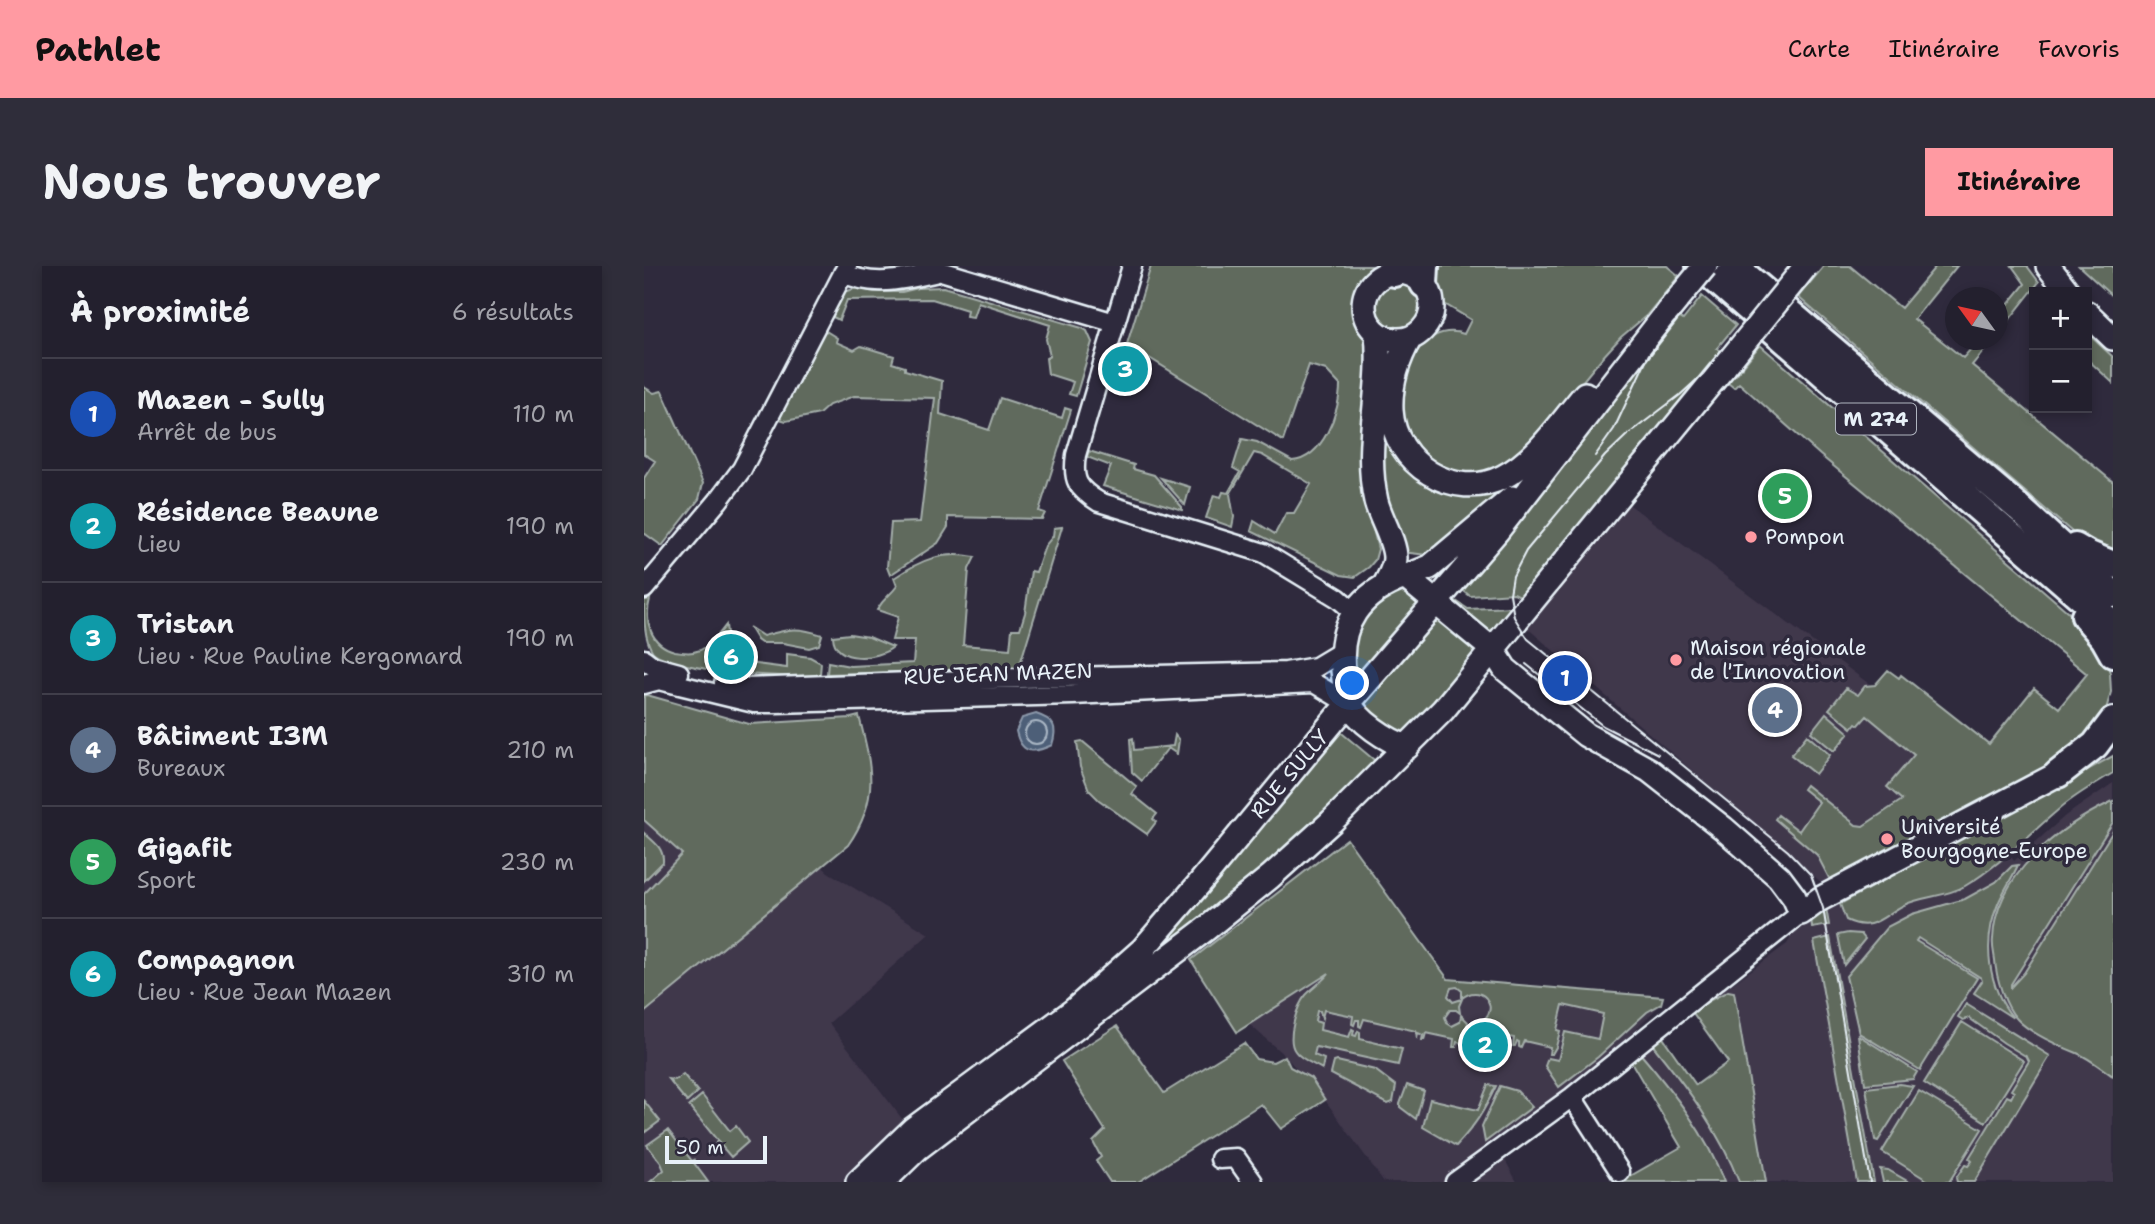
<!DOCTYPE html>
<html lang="fr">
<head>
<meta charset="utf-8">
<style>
	body { margin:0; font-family:"Shantell Sans",sans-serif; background:#2f2d3a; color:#f1f3f6 }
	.controls { position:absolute; right:21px; top:21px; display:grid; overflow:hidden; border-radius:0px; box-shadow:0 4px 10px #0003 }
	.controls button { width:63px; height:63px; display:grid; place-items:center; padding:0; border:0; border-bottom:2px solid #403e4a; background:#23202e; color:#f1f3f6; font:35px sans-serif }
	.compass { position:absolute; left:1301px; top:21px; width:63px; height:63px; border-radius:50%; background:#23202e; box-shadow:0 4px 10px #0003; rotate:303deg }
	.scale { position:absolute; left:21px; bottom:18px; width:102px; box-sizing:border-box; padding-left:7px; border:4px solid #e8f1f8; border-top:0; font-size:19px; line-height:24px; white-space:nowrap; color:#e8f1f8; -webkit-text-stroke:5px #2f2a3d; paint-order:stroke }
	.you { position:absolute; left:709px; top:418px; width:24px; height:24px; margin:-18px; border:5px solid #fff; border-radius:50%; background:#1a73e8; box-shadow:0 0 0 10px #1a73e833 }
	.badge { display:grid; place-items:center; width:46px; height:46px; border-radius:50%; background:#ff9aa2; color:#fff; font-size:23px; font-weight:700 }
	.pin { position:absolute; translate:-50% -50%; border:4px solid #fff; box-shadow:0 2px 7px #0006 }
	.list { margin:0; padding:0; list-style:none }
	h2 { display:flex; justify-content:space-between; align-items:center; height:91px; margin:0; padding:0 28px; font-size:30px }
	h2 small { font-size:23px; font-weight:400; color:#a3a3aa }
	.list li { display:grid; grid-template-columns:46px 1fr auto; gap:21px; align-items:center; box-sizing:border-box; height:112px; padding:0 28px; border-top:2px solid #403e4a }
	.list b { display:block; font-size:26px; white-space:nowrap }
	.list p { margin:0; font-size:23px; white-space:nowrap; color:#a3a3aa }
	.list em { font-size:23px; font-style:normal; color:#a3a3aa }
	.map { position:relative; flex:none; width:1469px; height:916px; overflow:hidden; border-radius:0px }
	header { display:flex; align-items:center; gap:42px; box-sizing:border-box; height:98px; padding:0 35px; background:#ff9aa2; color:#111 }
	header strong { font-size:33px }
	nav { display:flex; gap:38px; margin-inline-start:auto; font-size:24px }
	.intro { display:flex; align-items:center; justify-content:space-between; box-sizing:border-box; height:168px; padding:0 42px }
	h1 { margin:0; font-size:49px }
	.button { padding:18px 32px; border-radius:0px; background:#ff9aa2; color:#111; font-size:24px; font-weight:700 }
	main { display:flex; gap:42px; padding:0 42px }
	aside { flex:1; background:#23202e; border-radius:0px; box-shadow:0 4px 10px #0003 }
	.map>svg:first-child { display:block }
</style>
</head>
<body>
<header>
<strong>Pathlet</strong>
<nav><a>Carte</a><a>Itinéraire</a><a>Favoris</a></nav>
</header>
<div class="intro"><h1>Nous trouver</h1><a class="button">Itinéraire</a></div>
<main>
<aside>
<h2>À proximité<small>6 résultats</small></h2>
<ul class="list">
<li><span class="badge" style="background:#1a4fb4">1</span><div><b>Mazen - Sully</b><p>Arrêt de bus</p></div><em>110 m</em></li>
<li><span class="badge" style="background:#0f9aa8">2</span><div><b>Résidence Beaune</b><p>Lieu</p></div><em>190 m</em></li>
<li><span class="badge" style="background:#0f9aa8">3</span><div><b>Tristan</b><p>Lieu · Rue Pauline Kergomard</p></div><em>190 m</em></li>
<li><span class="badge" style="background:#5c6f8a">4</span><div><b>Bâtiment I3M</b><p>Bureaux</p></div><em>210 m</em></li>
<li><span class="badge" style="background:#2e9e5b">5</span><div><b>Gigafit</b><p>Sport</p></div><em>230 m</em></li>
<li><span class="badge" style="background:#0f9aa8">6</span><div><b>Compagnon</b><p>Lieu · Rue Jean Mazen</p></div><em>310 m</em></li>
</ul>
</aside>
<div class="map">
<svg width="1469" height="916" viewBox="0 0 1469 916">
	<rect width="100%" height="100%" fill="#2f2a3d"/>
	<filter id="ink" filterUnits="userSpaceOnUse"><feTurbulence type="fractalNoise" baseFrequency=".0143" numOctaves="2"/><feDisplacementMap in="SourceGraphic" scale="14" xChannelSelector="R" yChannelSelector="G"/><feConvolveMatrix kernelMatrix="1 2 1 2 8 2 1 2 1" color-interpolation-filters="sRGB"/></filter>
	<g filter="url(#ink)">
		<path fill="#40374c" d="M 982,236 L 1311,482 L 1370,595 L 1421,550 L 1469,517 L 1469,916 L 976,916 L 1037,881 L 986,794 L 1017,769 L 1051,819 L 1084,796 L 1047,744 L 1087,719 L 1143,678 L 1178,617 L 881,360 Z
			M 0,437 L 7,437 L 184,606 L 285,668 L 185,757 L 262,858 L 201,916 L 0,916 Z
			M 690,703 L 1001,730 L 1019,731 L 1017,738 L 861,894 L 873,916 L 740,916 L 681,834 L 641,790 L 605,758 Z"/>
		<path fill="#616a5d" stroke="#a4aeaa" stroke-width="2" d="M 507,0 L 744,0 L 727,9 L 717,17 L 711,32 L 713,52 L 727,84 L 720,225 L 734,283 L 731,294 L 725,301 L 711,311 L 697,309 L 607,265 L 610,255 L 631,268 L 642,247 L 650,247 L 667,218 L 618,189 L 610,187 L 586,228 L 590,251 L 588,261 L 562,252 L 570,229 L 577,231 L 579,226 L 584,227 L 596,206 L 589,202 L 598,173 L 613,176 L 648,195 C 679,193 696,145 696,119 L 682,104 L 665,99 L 639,175 L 483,78 Z
			M 788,0 L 1023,0 L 1035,10 L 1003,49 L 977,71 L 956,94 L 898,165 L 871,191 L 856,201 L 838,207 L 818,209 L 785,197 L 763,170 L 757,147 L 756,116 C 764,108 764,100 769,91 C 780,72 799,61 820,68 L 827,54 L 799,37 L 786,7 Z
			M 1180,0 L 1206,0 L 1257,42 L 1292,0 L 1313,0 L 1270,53 L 1319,92 L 1335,74 L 1349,74 L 1328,99 L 1469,216 L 1469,290 L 1435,272 L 1154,31 Z
			M 1368,0 L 1383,0 L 1395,16 L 1354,68 L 1354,51 L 1381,18 Z
			M 1435,0 L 1469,0 L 1469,31 L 1436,1 Z
			M729 39a26 26 0 1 1 52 0a26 26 0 1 1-52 0Z
			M 299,21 L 438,62 L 443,65 L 448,76 L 432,130 L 425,128 L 429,116 L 404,108 L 402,92 L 406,90 L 402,73 L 406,59 L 334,36 L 329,51 L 322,50 L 323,44 L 288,33 L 203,34 L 195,54 L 185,49 L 196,27 L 213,22 L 230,26 L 258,26 L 274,22 Z
			M 1058,30 L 1092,59 L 1073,82 L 1081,88 L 882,333 L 870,327 L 826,330 L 815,321 L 1030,48 L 1039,54 Z
			M 182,65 L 193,72 L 192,76 L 210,84 L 217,80 L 250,90 L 248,97 L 261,101 L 261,104 L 298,115 L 296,148 L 345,164 L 356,132 L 418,152 L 421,142 L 427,144 L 395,245 L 401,247 L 398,253 L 304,251 L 304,261 L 294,277 L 246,309 L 243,301 L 247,257 L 276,256 L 291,132 L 210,130 L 185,139 L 175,148 L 142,155 L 132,152 L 174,66 Z
			M 1443,67 L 1469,91 L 1469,117 L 1443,93 Z
			M 1116,79 L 1423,345 L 1441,363 L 1462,394 L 1466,407 L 1467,426 L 1459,454 L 1421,490 L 1369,520 L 1188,618 L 1173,589 L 1131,553 L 1134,549 L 1155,565 L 1175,536 L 1159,523 L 1162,519 L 1212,559 L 1219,560 L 1258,534 L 1243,521 L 1270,489 L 1223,450 L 1215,459 L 1212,457 L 1208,462 L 1185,443 L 1202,422 L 1214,429 L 1221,420 L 1231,419 L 1244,404 L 1255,412 L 1257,409 L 1345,478 L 1390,422 L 1415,442 L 1443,408 L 1176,189 L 1095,117 L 1090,122 L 1084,117 L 1083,114 L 1089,107 L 1092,109 Z
			M 0,121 L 10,127 L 18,125 L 59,217 L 55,233 L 18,280 L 0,267 L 0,212 L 11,195 L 0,188 Z
			M 741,156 L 779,211 L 879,208 L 836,243 L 827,256 L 824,253 L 808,269 L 783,289 L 758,286 L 741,220 L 738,180 Z
			M 445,185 L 490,199 L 489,203 L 510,209 L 538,241 L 538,244 L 459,220 L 467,200 L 443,191 Z
			M 517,212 L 546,221 L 541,239 Z
			M 418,261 L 376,398 L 370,403 L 183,408 L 184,396 L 206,400 L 269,397 L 271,374 L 248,374 L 254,351 L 233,344 C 240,331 246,330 253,320 L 250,312 C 278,293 298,285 331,291 L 325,303 L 319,379 L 366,383 L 368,363 L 376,363 L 381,347 L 387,305 L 392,306 L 401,280 L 409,270 L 410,262 Z
			M 757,325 L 766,327 L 779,335 L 711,413 C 710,403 708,393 709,384 C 712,356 732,333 757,325 Z
			M 806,331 L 824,343 L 868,341 L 873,344 L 850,371 L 807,337 Z
			M 6,333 C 0,355 6,379 31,385 C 39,386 46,388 53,385 C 65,382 75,368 82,359 L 84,375 L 95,372 L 103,385 L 100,391 L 105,397 L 143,402 L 143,388 L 166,391 L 177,397 L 176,408 C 149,415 31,405 9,386 C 0,374 0,351 0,334 Z
			M 792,344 L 830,379 L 830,389 L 765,467 L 753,469 L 743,463 L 715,436 Z
			M 105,361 L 119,370 C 144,363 153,360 178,369 L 175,379 L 165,382 L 139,377 L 117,377 L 113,374 Z
			M 206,368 L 225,371 L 249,381 C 234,394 190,398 189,370 Z
			M 3,429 L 105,458 L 207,452 L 215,450 C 228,501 236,533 204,579 L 0,747 L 0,628 L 38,588 L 0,554 L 0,430 Z
			M 1182,447 L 1205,467 L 1190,485 L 1167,466 Z
			M 693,463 L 735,498 L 673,559 L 505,698 L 501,692 Z
			M 531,469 L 535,474 L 533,488 L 524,482 L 498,515 L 488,506 L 486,473 L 489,472 L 490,484 L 529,480 Z
			M 1163,469 L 1186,489 L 1171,508 L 1147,489 Z
			M 438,475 L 493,521 L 488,528 L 513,548 L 509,553 L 512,556 L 503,568 L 455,534 L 445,524 L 436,501 L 433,476 Z
			M 1469,490 L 1469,507 C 1452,517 1435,527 1420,539 C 1386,567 1358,598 1321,620 C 1302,631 1279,630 1260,639 C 1238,650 1229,667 1202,654 L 1196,638 Z
			M 1469,535 L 1469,556 L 1367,718 L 1367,721 L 1380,707 L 1469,565 L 1469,810 C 1457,802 1445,792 1433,787 C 1417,781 1384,766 1373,753 C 1361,741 1352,711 1351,694 C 1350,687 1348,680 1349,673 C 1351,609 1416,560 1469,535 Z
			M 0,567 C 10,576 20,582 19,596 L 0,615 Z
			M 703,573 L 804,713 L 1019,731 L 1017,738 L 1003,746 L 954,791 L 915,821 L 901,800 L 904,792 L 914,794 L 921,766 L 954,773 L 959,748 L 919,739 L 913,764 L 916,765 L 912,781 L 908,788 L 905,788 L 906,781 L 880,775 L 877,782 L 875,781 L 875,776 L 873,775 L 871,780 L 869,780 L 870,772 L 838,765 L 835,773 L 833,772 L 834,767 L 831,766 L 830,771 L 827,771 L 831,757 C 860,750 841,714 818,732 L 818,725 L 813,721 L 807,722 L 804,730 L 809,736 L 818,733 L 815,740 L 816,747 L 812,744 L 806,744 L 801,751 L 803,757 L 808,760 L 816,756 L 817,749 L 824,756 L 819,777 L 813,776 L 812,781 L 809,781 L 810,773 L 782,767 L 780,774 L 778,774 L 779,769 L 774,767 L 773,773 L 772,765 L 720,753 L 717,761 L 715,760 L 715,754 L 712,754 L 710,759 L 708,758 L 709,750 L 680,744 L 678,752 L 676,745 L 673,745 L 671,755 L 677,757 L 676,764 L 705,771 L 708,763 L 710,764 L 709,769 L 712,770 L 714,765 L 716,766 L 716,773 L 758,783 L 754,799 L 672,781 L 670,789 L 680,793 L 678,803 C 670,798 656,793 651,785 C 642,773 653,739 662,729 C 670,721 680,714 685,707 L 593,766 L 547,694 Z
			M 1374,599 C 1368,613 1359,625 1354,638 C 1338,676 1344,721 1369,752 L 1330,727 L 1338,715 L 1337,712 L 1274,672 L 1272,675 L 1333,712 L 1276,804 L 1215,767 L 1202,710 L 1243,661 L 1268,648 L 1321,633 L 1352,616 L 1368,600 Z
			M 1182,642 L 1185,659 L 1168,662 L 1167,649 Z
			M 1204,667 L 1217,668 L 1221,673 L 1200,699 L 1194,669 Z
			M 1186,671 L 1230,916 L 1213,916 L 1170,675 Z
			M 1084,725 L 1090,726 L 1122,916 L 1095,916 C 1075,864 1042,820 1007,777 L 1017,769 L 1052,819 L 1084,796 L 1047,744 Z
			M 1322,738 L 1406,790 L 1330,916 L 1313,916 L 1312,912 L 1321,899 L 1324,900 L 1328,895 L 1325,892 L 1363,830 L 1367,832 L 1370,826 L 1367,824 L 1385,795 L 1383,791 L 1360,777 L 1325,752 L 1319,754 L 1314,751 Z
			M 1318,756 L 1380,795 L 1342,856 L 1280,817 Z
			M 473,760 L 520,827 L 600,777 L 612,793 L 629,796 L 641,790 L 646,801 L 667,812 L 681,834 L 637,863 L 617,838 L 494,916 L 466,916 L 452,895 L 457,891 L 449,876 L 461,864 L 418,795 Z
			M 1214,769 L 1273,806 L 1269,813 L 1221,818 Z
			M 995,786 C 1029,826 1062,867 1080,916 L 976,916 L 1037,881 L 986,794 Z
			M 693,795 L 731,804 L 752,820 L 749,836 L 744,838 L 687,808 L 690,796 Z
			M 39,808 L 54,826 L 43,836 L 24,813 L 31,814 Z
			M 1255,818 L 1269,820 L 1234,875 L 1231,874 L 1222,822 Z
			M 763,819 L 780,825 L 772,853 L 756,841 L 756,838 Z
			M 844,819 L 852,820 C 839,847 832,858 812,880 L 779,861 L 786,833 L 834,844 Z
			M 856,820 L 873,825 L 888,841 L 841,876 L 838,860 Z
			M 1275,825 L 1338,863 L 1305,916 L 1286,916 L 1238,886 Z
			M 58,829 L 86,865 L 92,860 L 104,876 L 87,891 L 74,876 L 72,877 L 73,874 L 45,840 Z
			M 0,835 L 16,855 L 0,867 Z
			M 24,864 L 48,895 L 50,894 L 50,897 L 64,916 L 6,916 L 20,904 L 17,897 L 3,879 Z
			M 1236,903 L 1244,904 L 1265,916 L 1239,916 Z"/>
		<path fill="#4e5f78" stroke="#8c99ab" stroke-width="2" d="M 392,448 C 410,454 414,460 408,479 C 389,488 377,488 372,465 L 378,452 Z"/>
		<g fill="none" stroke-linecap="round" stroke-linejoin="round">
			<path stroke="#aab7c5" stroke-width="2" d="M381 467a11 11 0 1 1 22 0a11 11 0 1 1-22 0Z"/>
			<defs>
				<path id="minor" d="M 280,0 L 471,57
					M 488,0 L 432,189 C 428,215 434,223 455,236 L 620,287 L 694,332 L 710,346
					M 199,7 C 230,22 262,13 294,6
					M 0,323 L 74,235 L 98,203 L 203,0
					M 0,393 L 9,400 L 35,407
					M 80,417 L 102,422 L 376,412 L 642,406 L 672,401 L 697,386
					M 0,418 L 15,414 L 110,437 L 132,437 L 429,429 L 670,417 L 705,438
					M 928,831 L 976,906
					M 576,893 L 592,892 L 609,916
					M 811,916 L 928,831 L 1157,647"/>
				<path id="major" d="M 1404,0 L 1424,26
					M720 40a34 34 0 1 1 68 0a34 34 0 1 1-68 0Z
					M 1443,47 L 1469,72
					M 733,68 C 739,124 719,179 732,235 C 736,252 751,275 751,292 C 751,301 746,309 742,317
					M 766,72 C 754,93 746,119 747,144 C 750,198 810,236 859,211 C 893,194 917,156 941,128
					M 761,311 L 786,301 L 868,232
					M 763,481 C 744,475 713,455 705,436 C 701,426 700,414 699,404 C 694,357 716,327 761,311 L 849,384 L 861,403 L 942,469 L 1005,504 L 1079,562 L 1135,611 L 1150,631 L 1157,647 L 1176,633 L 1414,508
					M 214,916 L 269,863 L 429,745 L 499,683 L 555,618 L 692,452 L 854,264 L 1024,45
					M 239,916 L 274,882 L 563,662 L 626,611 L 687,556 L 799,444 L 1081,100"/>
				<path id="highway" d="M 1056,0 L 1469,359
					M 1090,0 L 1375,242 L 1469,328
					M 750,7 L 755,0
					M 780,18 L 781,0
					M 1431,281 L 1443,288 L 1469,299
					M 1441,350 L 1460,372 L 1469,388
					M 1414,508 L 1451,479 L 1469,455"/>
			</defs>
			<use href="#minor" stroke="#e8f1f8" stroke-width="23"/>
			<use href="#major" stroke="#e8f1f8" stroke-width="28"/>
			<use href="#highway" stroke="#e8f1f8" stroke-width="32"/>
			<use href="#minor" stroke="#2f2a3d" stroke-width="18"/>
			<use href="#major" stroke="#2f2a3d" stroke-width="23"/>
			<use href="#highway" stroke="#2f2a3d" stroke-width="26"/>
			<path stroke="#e8f1f8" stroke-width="2" d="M 1147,0 L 1059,108 L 1036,129 L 982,170 L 961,190 L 882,285 L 869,310 L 866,328 L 870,351 L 884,373 L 1144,585 L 1167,609 L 1179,642 L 1226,916
				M 951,190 L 970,163 L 1005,88 L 1074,0
				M 882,398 L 959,460 L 1014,488"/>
			<defs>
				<path id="major-bridge" d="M 1024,45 L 1061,0
					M 1081,100 L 1162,0"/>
			</defs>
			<use href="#major-bridge" stroke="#e8f1f8" stroke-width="28" stroke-linecap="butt"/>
			<use href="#major-bridge" stroke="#2f2a3d" stroke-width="23"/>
		</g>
	</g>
	<g fill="#ff9aa2" stroke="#2f2a3d" stroke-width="2.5">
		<circle cx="1107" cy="271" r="7"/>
		<circle cx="1032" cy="394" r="7"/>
		<circle cx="1243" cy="573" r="7"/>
	</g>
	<g text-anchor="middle" stroke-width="7" stroke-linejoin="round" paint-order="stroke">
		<rect fill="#2f2a3d" stroke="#b0b5c0" stroke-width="2" x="1192" y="137.5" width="80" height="31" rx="5"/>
		<g font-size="19" font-weight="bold" fill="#e8f1f8">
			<text x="1232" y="160">M 274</text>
		</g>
		<g font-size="21" fill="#e8f1f8" stroke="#2f2a3d" text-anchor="start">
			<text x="1121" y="278">Pompon</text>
			<text x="1046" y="389">Maison régionale<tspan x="1046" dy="24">de l'Innovation</tspan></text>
			<text x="1257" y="568">Université<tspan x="1257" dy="24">Bourgogne-Europe</tspan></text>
		</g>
		<g font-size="21" fill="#e8f1f8" stroke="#2f2a3d">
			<text transform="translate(354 408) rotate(-2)" y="7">RUE JEAN MAZEN</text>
			<text transform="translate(646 508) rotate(-50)" y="7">RUE SULLY</text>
		</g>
	</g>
</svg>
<div class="controls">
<button>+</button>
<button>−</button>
</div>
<svg class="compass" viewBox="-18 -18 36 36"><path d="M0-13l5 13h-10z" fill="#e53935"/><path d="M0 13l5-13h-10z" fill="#a3a3aa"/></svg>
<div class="scale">50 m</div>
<div class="you"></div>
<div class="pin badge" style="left:921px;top:412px;background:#1a4fb4">1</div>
<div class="pin badge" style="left:841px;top:779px;background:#0f9aa8">2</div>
<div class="pin badge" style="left:481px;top:103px;background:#0f9aa8">3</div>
<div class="pin badge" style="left:1131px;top:444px;background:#5c6f8a">4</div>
<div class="pin badge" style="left:1141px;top:230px;background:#2e9e5b">5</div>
<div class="pin badge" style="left:87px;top:391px;background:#0f9aa8">6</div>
</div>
</main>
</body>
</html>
